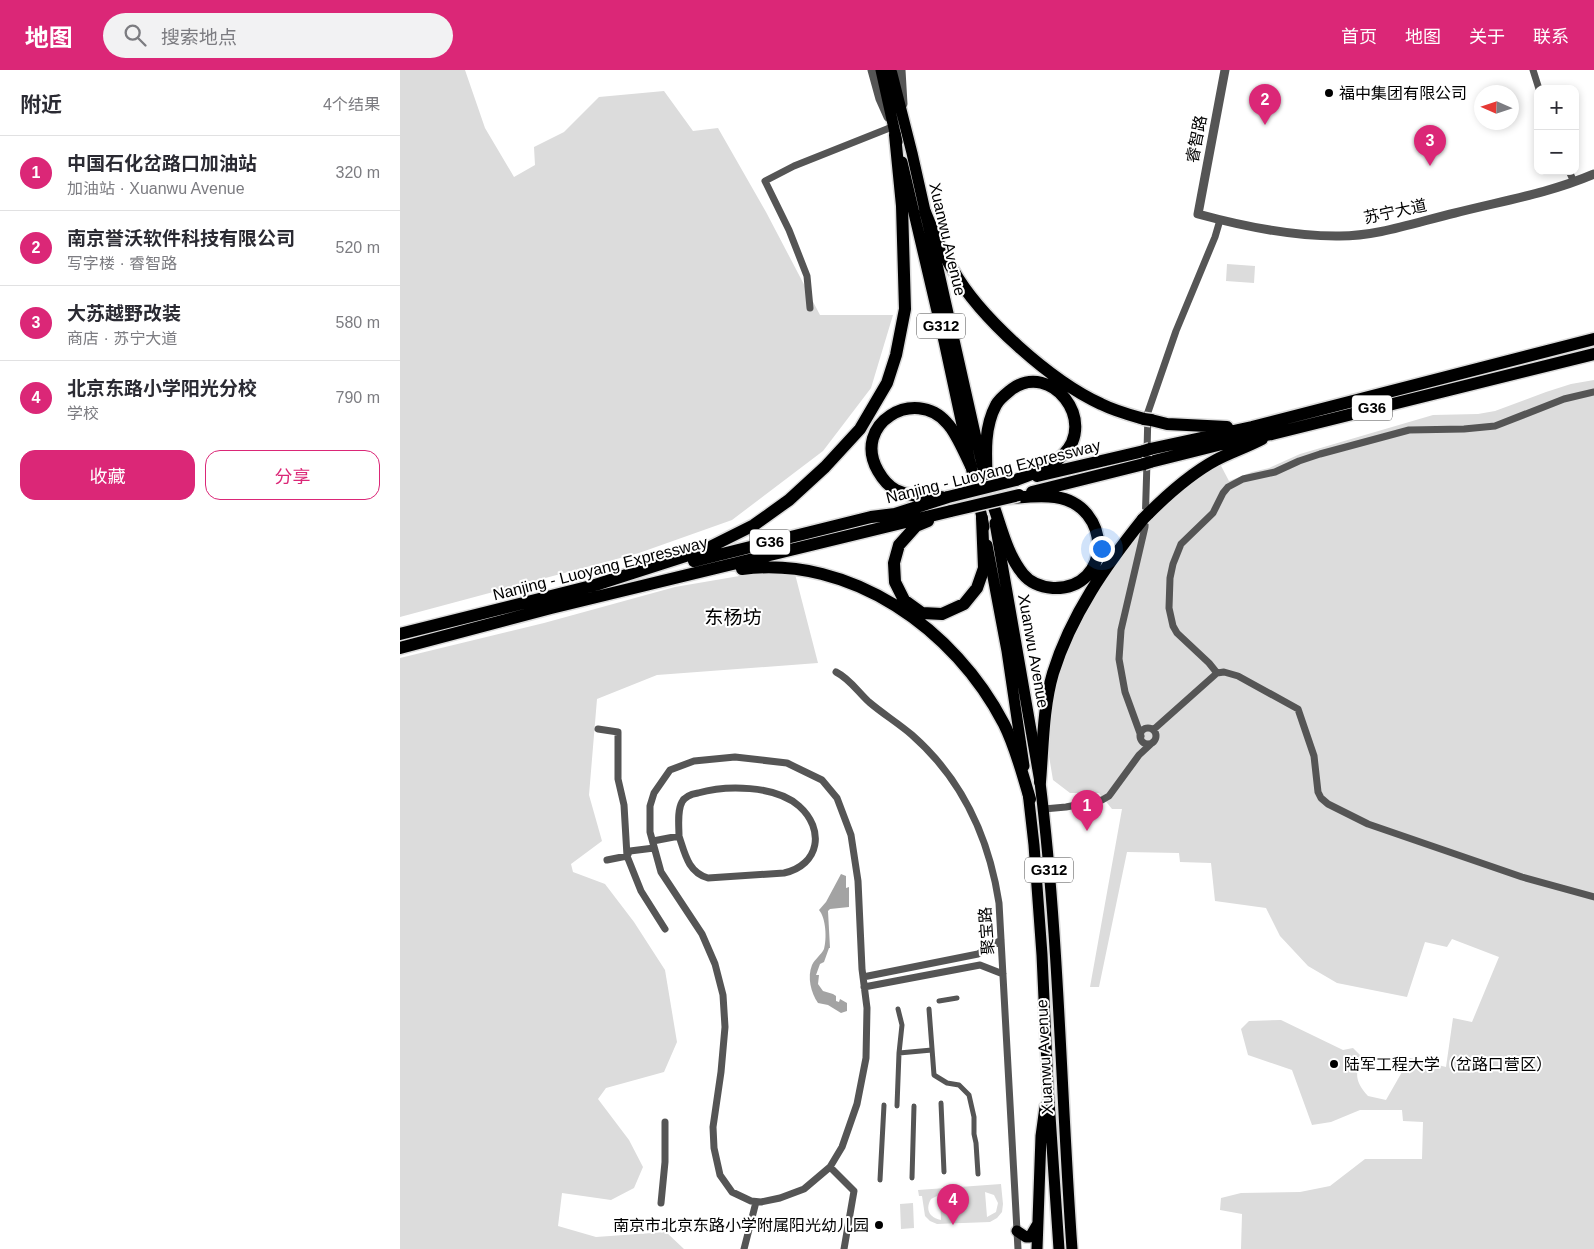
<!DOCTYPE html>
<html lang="zh">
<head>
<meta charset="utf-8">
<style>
	body { margin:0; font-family:Helvetica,"Noto Sans SC",sans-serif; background:#f2f2f3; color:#2b2b33 }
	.controls { position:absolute; right:15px; top:15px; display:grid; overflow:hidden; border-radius:10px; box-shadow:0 2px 8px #0003 }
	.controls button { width:45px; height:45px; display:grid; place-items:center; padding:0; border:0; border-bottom:1px solid #e1e1e2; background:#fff; color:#2b2b33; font:25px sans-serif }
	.compass { position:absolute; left:1074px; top:15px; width:45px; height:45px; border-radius:50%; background:#fff; box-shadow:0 2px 8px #0003; rotate:273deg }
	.you { position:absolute; left:701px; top:478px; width:18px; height:18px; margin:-12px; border:4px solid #fff; border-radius:50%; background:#1a73e8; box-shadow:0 0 0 8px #1a73e833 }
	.badge { display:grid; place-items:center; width:32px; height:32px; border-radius:50%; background:#db2777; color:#fff; font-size:16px; font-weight:700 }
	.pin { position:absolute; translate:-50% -41px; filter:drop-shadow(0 1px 2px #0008) }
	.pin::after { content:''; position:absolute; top:26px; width:18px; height:15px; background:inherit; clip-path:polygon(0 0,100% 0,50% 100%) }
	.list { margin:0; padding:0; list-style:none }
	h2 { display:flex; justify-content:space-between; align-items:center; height:65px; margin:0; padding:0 20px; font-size:21px }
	h2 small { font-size:16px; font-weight:400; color:#7c7c81 }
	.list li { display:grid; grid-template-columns:32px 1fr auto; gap:15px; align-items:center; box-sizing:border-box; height:75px; padding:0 20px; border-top:1px solid #e1e1e2 }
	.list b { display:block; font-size:19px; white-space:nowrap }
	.list p { margin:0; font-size:16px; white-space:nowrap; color:#7c7c81 }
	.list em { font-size:16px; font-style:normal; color:#7c7c81 }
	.actions { display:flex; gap:10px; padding:15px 20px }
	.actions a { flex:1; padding:11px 0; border:1px solid #db2777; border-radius:15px; text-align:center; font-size:18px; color:#db2777 }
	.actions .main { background:#db2777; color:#fff }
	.icon { flex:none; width:28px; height:28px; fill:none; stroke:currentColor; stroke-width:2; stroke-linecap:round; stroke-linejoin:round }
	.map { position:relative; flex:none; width:1194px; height:1179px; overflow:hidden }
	header { display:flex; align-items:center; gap:30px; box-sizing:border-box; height:70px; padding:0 25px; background:#db2777; color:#fff }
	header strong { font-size:24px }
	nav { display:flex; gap:28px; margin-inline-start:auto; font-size:18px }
	.search { width:350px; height:45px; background:#f2f2f3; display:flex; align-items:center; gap:12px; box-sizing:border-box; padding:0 18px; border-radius:28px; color:#7c7c81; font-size:19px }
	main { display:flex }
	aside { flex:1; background:#fff }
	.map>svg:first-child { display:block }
</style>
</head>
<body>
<header>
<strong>地图</strong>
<div class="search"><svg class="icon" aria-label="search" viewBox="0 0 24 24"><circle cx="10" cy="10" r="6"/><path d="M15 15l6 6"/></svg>搜索地点</div>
<nav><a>首页</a><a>地图</a><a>关于</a><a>联系</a></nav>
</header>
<main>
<aside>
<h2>附近<small>4个结果</small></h2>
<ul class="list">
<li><span class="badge">1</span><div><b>中国石化岔路口加油站</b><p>加油站 · Xuanwu Avenue</p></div><em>320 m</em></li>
<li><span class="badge">2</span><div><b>南京誉沃软件科技有限公司</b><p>写字楼 · 睿智路</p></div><em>520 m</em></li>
<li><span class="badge">3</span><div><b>大苏越野改装</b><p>商店 · 苏宁大道</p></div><em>580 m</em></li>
<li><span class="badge">4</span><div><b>北京东路小学阳光分校</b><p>学校</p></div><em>790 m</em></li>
</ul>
<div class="actions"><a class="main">收藏</a><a>分享</a></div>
</aside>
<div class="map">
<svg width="1194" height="1179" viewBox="0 0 1194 1179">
	<rect width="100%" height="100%" fill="#fff"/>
	<path fill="#dcdcdc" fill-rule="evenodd" d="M 0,0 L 65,0 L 85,58 L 114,107 L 135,95 L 134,77 L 164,62 L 199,27 L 264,21 L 293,61 L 318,58 L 366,142 L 420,245 L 493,245 L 471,318 L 423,381 L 332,450 L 239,483 L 0,547 Z
		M 827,194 L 855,196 L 854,213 L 826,211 Z
		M 1194,310 L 1194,1179 L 841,1179 L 842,1144 L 820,1140 L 821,1128 L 841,1123 L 900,1122 L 930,1116 L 965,1089 L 1022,1089 L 1023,1052 L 1003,1051 L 1002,1040 L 960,1040 L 931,1052 L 912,1055 L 892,1000 L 848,985 L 841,959 L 849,951 L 881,950 L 943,980 L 953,978 L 961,986 C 955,1005 955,1011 968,1026 L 986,1030 L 1010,988 L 1046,997 L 1053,948 L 1072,952 L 1099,887 L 1052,869 L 1047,877 L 1025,872 L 1007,927 L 937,913 L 908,896 L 880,866 L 866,838 L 815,831 L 811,793 L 780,792 L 779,783 L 727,782 L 699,917 L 690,917 L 722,739 L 712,739 L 699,723 L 670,723 L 653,710 L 647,674 L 653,624 L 669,573 L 711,496 L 756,441 L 819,392 L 829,411 L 852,402 L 869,398 L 900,384 L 1033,345 L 1078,344 L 1095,341 L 1146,322 L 1171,314 Z
		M 351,504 L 395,504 L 418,593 L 257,605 L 197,629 L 189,725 L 202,771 L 171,794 L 173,802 L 205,814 L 234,852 L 265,900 L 277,972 L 264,1002 L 206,1018 L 198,1029 L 229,1070 L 243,1097 L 234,1118 L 211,1130 L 162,1123 L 158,1156 L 196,1167 L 266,1162 L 284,1179 L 0,1179 L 0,588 L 144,553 L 275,517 Z
		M 601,1114 L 603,1134 L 602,1142 L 597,1148 L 590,1152 L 537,1154 L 530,1151 L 525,1146 L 522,1126 L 519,1126 L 518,1120 ZM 585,1122 L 594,1125 L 598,1133 L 596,1142 L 587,1147 ZM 539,1125 L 540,1125 L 541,1150 C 529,1148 525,1139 531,1129 Z
		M 513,1133 L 514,1158 L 501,1159 L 500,1134 Z"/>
	<path fill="#a3a3a3" d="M 441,804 L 446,806 L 446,818 L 449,817 L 449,837 L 430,839 L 428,841 L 430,878 L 429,878 L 424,892 L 420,894 L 416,905 L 419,905 L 418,914 L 423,921 L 433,924 L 436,926 L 436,931 L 439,932 L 440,929 L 447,933 L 447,941 L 441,943 L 428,935 L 418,933 C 411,923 407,907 412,895 C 415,889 421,885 424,879 C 427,869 426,848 419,840 L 426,832 Z"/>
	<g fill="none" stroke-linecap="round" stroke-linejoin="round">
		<defs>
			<path id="trunk" d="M 481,0 L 497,72
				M 491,0 L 512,83 L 583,399
				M 502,92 L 544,271 L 584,457
				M 595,453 L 640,712 C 659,867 661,1024 672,1179
				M 587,475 L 607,581 L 624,696
				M 628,722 L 634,775 L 642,885 L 648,1016 L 659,1179
				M 617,1161 L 626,1167 L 630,1167 L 637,1155
				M 637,1179 L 641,1066 L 645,1037"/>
			<path id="motorway" d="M 525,142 C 533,162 542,182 553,200 C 580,248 651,311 701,334 C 715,341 730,345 744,349
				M 751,350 L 767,354 L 827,357
				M 750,379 L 852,357 L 1194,269
				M 750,392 L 842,369 L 872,364 L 1194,284
				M 637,406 L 744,381
				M 587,414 C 586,388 583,359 596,335 C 599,329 606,324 612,319 C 651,291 698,351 663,385 C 651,397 632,404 616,410
				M 632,422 L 744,394
				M 589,424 C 600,450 605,482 623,504 C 631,514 642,517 653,518 C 713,520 713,435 655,427 C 640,425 624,427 610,428
				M 541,427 C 526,426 510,427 496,420 C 488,416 482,408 478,401 C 451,354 515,316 547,353 C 556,362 565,384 571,396
				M 748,444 C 769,423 790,404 816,390 C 831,382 847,377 862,369
				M 528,451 L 516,456 L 499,475 L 494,493 L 495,512 L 504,530 L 522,543 L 542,544 L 564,534 L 577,518 L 584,498 L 582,448
				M 294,491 L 471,447 L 495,444 L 548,427
				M 342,499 C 451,485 555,559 604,654 C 616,678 622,703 630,729
				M 192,516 L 304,480 L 354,455 L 389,430 L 425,397 L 460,359 L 487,313 L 496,285 L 505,239 L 502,136 L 495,65
				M 0,564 L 199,514
				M 0,578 L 151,538 L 551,441
				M 640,712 C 643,676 643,637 653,603 C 671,545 706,495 743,449"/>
		</defs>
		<use href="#trunk" stroke="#dbdbdb" stroke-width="14"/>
		<use href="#motorway" stroke="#dbdbdb" stroke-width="15"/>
		<path stroke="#555" stroke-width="5" d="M 539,931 L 557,928
			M 529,939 L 534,1005 L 547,1013 L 559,1015 L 569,1025 L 574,1047 L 574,1064 L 576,1073 L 578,1104
			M 499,983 L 532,980
			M 541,1033 L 544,1102
			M 497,1036 L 499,983 L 502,955 L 498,939
			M 512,1108 L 514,1036
			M 480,1110 L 484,1035"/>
		<path stroke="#555" stroke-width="7" d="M 1133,0 L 1139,19
			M 1169,101 L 1174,112
			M 410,238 L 407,206 L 389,160 L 365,111 L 394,96 L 492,57
			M 747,381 L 748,342 L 776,261 L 815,167 L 820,150
			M 436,602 C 450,609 458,622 469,632 C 483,644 498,653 512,665 C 562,709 589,768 599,833 L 618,1179
			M 817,603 L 809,593 L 777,563 L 773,556 L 769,538 L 770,508 L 773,494 L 781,474 L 813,443 L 823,423 L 828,417 L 843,409 L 875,402 L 899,391 L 920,384 L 1009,360 L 1064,359 L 1095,356 L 1164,329 L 1194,322
			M740 666a8 8 0 1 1 16 0a8 8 0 1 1-16 0Z
			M 198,659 L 218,662 L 218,709 L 224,735 L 227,786 L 241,821 L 265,859
			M 753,660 L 817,603 L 824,602 L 838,606 L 898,639 L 914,686 L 918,722 L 921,728 L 928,734 L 968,754 L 1122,807 L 1194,827
			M 741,666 L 725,622 L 719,589 L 721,560 L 745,457 L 747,392
			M 335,687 L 387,693 L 422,710 L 437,728 L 451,765 L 458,811 L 462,899 L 467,938 L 466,988 L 457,1034 L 442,1077 L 430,1097 L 404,1119 L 380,1128 L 361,1132 L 351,1131 L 332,1122 L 320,1105 L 314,1078 L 313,1057 L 321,1002 L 325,957 L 323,925 L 315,894 L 302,864 L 261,802 L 250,762 L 250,736 L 254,723 L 270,700 L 294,691 Z
			M 644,739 L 666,737 L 702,730 L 709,726 L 739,685 L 753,672
			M 253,771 L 279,766 C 285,784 288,802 308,808 L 384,803 C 420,795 425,759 399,736 C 375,715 326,715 298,723 C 292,724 285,726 282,732 C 277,741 279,756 279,766
			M 207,790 L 227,786 L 230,781 L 254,778
			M 463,907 L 578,884 L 601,870
			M 464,917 L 580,895 L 603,904
			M 430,1097 L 454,1121 L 444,1179
			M 261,1133 L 265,1092 L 265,1052
			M 344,1179 L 356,1132"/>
		<path stroke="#555" stroke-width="9" d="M 472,0 L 480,29 L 488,47
			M 501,0 L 503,34
			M 825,0 L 798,144 C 842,156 890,166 936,166 C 976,167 1017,152 1055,143 C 1102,131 1150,123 1194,104"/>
		<use href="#trunk" stroke="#000" stroke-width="11"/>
		<use href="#motorway" stroke="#000" stroke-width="12"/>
		<defs>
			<path id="motorway-bridge" d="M 744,349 L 751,350
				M 744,381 L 750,379
				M 744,394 L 750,392
				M 548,427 L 616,410
				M 551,441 L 619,425
				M 743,449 L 748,444"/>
		</defs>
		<use href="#motorway-bridge" stroke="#dbdbdb" stroke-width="15" stroke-linecap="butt"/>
		<use href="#motorway-bridge" stroke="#000" stroke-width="12"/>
	</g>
	<g fill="#000" stroke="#fff" stroke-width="2">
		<circle cx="929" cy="23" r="5"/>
		<circle cx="934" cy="994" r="5"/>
		<circle cx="479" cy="1155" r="5"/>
	</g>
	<g text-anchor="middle" stroke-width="4" stroke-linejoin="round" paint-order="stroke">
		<g fill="#fff" stroke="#4c4c4c" stroke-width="1">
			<rect x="517" y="243.5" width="48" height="25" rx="4"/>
			<rect x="952" y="325.5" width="40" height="25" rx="4"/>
			<rect x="350" y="459.5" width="40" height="25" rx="4"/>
			<rect x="625" y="787.5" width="48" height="25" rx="4"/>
		</g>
		<g font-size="15" font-weight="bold" fill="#000">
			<text x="541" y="261">G312</text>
			<text x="972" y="343">G36</text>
			<text x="370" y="477">G36</text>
			<text x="649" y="805">G312</text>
		</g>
		<g font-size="16" fill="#000" stroke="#fff" text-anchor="start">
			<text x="939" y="29">福中集团有限公司</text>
			<text x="944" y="1000">陆军工程大学（岔路口营区）</text>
			<text x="469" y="1161" text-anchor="end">南京市北京东路小学附属阳光幼儿园</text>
		</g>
		<g font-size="16" fill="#000" stroke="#fff">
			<text transform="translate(796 69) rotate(-79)" y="6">睿智路</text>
			<text transform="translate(995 141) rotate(-12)" y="6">苏宁大道</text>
			<text transform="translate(548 169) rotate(77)" y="6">Xuanwu Avenue</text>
			<text transform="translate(593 401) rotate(-14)" y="6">Nanjing - Luoyang Expressway</text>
			<text transform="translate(200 498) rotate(-14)" y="6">Nanjing - Luoyang Expressway</text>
			<text transform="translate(634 581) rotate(80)" y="6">Xuanwu Avenue</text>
			<text transform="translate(586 861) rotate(-94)" y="6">聚宝路</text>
			<text transform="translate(644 987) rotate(-93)" y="6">Xuanwu Avenue</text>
		</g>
		<g font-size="19" fill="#000" stroke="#fff">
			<text x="333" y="554">东杨坊</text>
		</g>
	</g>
</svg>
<div class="controls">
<button>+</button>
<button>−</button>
</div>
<svg class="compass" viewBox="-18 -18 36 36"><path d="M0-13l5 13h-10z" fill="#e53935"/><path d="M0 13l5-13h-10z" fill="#7c7c81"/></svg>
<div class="you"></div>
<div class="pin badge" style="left:687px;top:761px">1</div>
<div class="pin badge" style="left:865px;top:55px">2</div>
<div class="pin badge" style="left:1030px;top:96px">3</div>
<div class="pin badge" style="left:553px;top:1155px">4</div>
</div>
</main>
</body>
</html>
